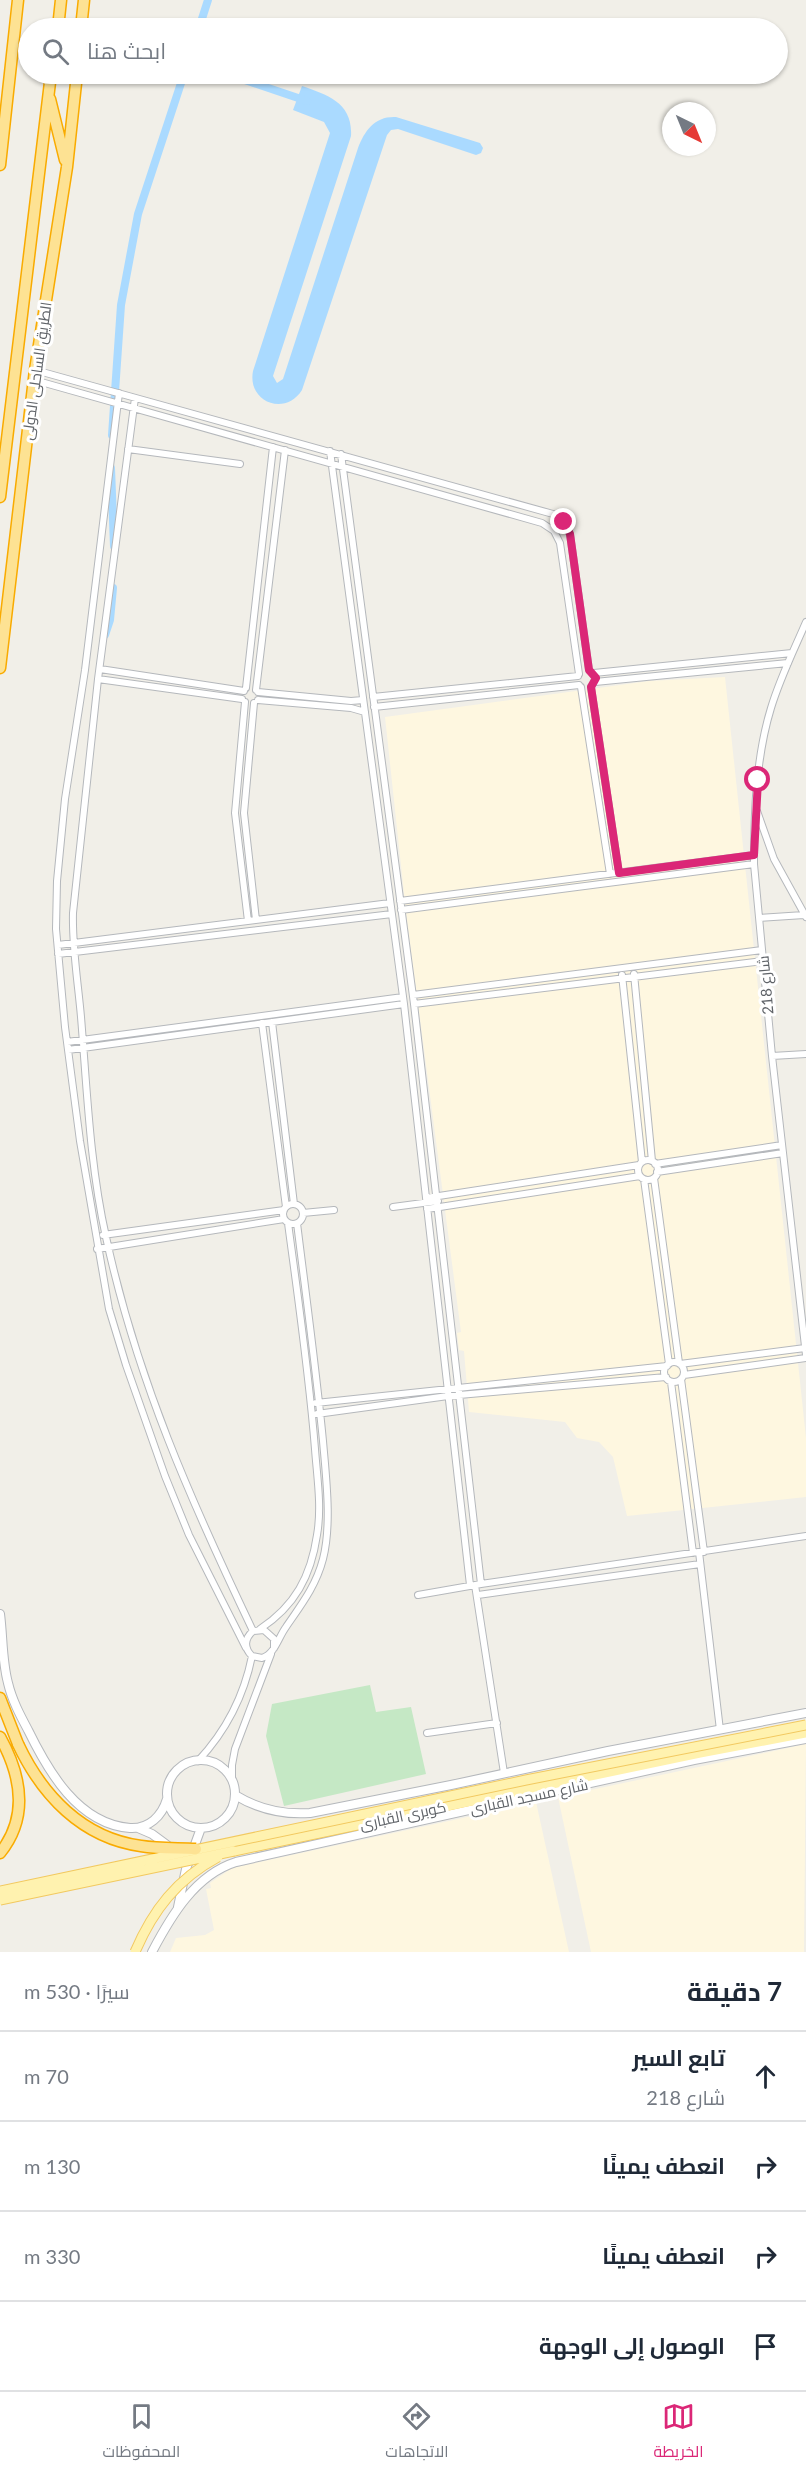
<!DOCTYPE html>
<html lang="ar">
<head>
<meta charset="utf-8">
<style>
	body { margin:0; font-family:Lato,Cairo,sans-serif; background:#f6f6f7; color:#1f2937; direction:rtl }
	.compass { position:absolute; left:662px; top:102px; width:54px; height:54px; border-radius:50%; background:#fff; box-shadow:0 2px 4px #0004; rotate:137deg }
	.stop { position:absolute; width:18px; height:18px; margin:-14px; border:4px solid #db2777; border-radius:50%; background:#fff }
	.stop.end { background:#db2777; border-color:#fff; box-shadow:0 2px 6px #0008 }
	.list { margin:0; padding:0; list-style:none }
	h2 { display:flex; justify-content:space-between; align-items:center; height:78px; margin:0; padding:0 24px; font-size:26px }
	h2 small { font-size:20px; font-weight:400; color:#747a83 }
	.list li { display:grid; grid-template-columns:39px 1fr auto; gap:18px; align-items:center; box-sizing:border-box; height:90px; padding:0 24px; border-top:2px solid #e0e1e3 }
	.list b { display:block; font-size:22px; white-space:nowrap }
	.list p { margin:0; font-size:20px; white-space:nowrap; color:#747a83 }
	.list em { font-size:20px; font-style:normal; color:#747a83 }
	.icon { flex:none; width:33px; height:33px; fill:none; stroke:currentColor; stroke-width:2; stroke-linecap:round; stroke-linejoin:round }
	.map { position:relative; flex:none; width:806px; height:1952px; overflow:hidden; direction:ltr }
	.search { position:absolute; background:#fff; box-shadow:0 2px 4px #0004; left:18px; right:18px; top:18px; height:66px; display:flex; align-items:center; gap:15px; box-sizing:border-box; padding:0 21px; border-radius:33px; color:#747a83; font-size:22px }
	.sheet { height:438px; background:#fff }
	nav { display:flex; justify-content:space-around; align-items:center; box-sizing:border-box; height:84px; border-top:2px solid #e0e1e3; background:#fff; font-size:16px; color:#747a83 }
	nav a { display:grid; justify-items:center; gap:3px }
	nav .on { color:#db2777 }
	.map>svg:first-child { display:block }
</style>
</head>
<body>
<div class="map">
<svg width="806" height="1952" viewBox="0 0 806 1952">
	<rect width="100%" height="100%" fill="#f1efe8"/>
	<path fill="#fef7e0" d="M 725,677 L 806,1438 L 806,1497 L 627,1516 L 613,1457 L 599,1442 L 577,1438 L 565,1422 L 469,1412 L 464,1351 L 459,1350 L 457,1333 L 461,1332 L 406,912 L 385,717 L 649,681 Z
		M 806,1744 L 804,1952 L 591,1952 L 558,1797 Z
		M 536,1802 L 569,1952 L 170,1952 L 176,1938 L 205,1935 L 214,1930 L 206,1889 L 211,1888 L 210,1883 L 232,1868 Z"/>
	<path fill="#c5e8c5" d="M 370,1685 L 376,1712 L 411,1707 L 426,1774 L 284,1806 L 266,1736 L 272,1704 Z"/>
	<path fill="#aadaff" d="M 302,86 C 328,95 353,103 351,136 L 273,376 L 277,383 L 283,379 L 358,148 C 365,130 375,116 396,117 L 480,143 L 483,148 L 481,153 L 476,155 L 398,129 L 391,130 L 387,135 L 302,390 C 285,417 247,402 253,371 L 330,133 L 324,122 L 293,110 Z"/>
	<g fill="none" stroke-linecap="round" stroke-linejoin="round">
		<path stroke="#aadaff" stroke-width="8" d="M 199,28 L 208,0
			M 227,74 L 307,101
			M 112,435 L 121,305 L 138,214 L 184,74
			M 111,468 L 114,546
			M 105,635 L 110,620 L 113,588"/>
		<defs>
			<path id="minor" d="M 35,370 L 553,514 L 564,522 L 570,534 L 589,670
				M 34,380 L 542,523 L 554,531 L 560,543 L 579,674
				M 119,393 L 85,670 L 65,799 L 57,881 L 56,929 L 65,1027 L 80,1141 L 109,1309 L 126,1365 L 165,1476 L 189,1535 L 246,1648
				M 135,398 L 98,679 L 73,913 C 72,948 78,982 81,1017 C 87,1090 90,1166 106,1237 C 137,1380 191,1501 253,1631
				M 128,449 L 240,464
				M 330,451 L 404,1004 L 470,1585
				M 341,454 L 414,1004 L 481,1584
				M 806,622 C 794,650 780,678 771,708 C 756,757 754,812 754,864 L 772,1056 L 806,1355
				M 100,669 L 244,691
				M 594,673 L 792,653
				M 98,679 L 242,699
				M 595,682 L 788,663
				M 581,687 L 610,874
				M 591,687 L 619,873
				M 246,688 L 273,447
				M 256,690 L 285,450
				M 258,692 L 351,701 L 363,700
				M 373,697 L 578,676
				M 258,700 L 351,708 L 365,712
				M 245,702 L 235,813 L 248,921
				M 254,703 L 244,813 L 256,920
				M 374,707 L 579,685
				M 757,811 L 774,859 L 806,917
				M 400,901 L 754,855
				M 401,910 L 754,864
				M 760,918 L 804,915
				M 58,945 L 390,903
				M 58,954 L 392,914
				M 634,974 L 652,1161
				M 622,975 L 642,1162
				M 413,995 L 762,950
				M 414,1004 L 763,961
				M 272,1022 L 294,1204
				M 262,1023 L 286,1207
				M 67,1042 L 403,997
				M 68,1050 L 404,1004
				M 772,1056 L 806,1054
				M638 1170a10 10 0 1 1 20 0a10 10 0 1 1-20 0Z
				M 655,1164 L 782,1145
				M 657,1172 L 783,1153
				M 654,1178 L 679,1363
				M 644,1179 L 669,1364
				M 426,1198 L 639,1165
				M283 1214a10 10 0 1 1 20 0a10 10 0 1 1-20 0Z
				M 393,1207 L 438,1201
				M 427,1209 L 640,1176
				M 303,1213 L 334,1210
				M 103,1235 L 284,1210
				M 97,1249 L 284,1219
				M664 1372a10 10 0 1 1 20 0a10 10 0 1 1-20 0Z
				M 680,1364 L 805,1348
				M 684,1375 L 806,1358
				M 681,1379 L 704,1552
				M 671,1382 L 693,1553
				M 316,1403 L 667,1366
				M 317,1414 L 448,1396 L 666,1377
				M 699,1552 L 720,1730
				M 475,1585 L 504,1773
				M 418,1595 L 481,1584 L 806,1536
				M 478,1595 L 700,1564
				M 260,1629 C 295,1606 311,1576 317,1535 C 322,1507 317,1477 315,1449 C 309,1373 298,1298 288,1223
				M 274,1648 L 274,1639 L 264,1630 L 253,1631 C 244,1639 244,1648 252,1656 L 262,1658 C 275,1654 278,1638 286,1627 C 301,1605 316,1586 323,1559 C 332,1524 326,1477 323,1441 C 316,1368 306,1296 297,1223
				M 427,1733 L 497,1723
				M 198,1761 C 226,1731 244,1696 252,1656
				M 232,1781 L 232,1765 L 235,1749 L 271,1654"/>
			<path id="tertiary" d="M 0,1614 C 3,1637 2,1661 8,1683 C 12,1700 20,1715 28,1730 C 48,1771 78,1824 130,1828 C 149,1829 162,1816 167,1799
				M167 1794a34 34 0 1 1 68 0a34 34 0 1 1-68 0Z
				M 235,1795 C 258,1809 282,1815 310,1813 L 451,1785 L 608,1751 L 806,1713
				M 138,1828 L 152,1834 L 171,1848
				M 178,1907 L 186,1869 L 201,1828
				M 152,1952 C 171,1916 195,1875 236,1862 L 694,1760 L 806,1739"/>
			<path id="primary" d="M 234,1851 L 700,1753 L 806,1733"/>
			<path id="motorway" d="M 58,28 L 61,0
				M 81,28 L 84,0
				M 50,99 L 65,160
				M 0,165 L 18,0
				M 0,497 L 51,74
				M 0,668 L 35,370 L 67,167 L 77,74
				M 0,1698 L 18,1744
				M 0,1737 C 21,1775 29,1817 0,1853"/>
		</defs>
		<use href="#minor" stroke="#b5b8bc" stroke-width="8"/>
		<use href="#tertiary" stroke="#b5b8bc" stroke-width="10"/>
		<use href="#primary" stroke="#f2c960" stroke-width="11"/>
		<use href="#motorway" stroke="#f9ab00" stroke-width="13"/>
		<use href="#minor" stroke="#fff" stroke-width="6"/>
		<use href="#tertiary" stroke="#fff" stroke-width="8"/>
		<use href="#primary" stroke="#fff2af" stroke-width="9"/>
		<use href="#motorway" stroke="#fde293" stroke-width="10"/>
		<defs>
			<path id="primary-bridge" d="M 0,1891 L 526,1780 L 806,1725
				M 0,1900 L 234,1851
				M 135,1952 C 153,1910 177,1879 218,1857"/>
			<path id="motorway-bridge" d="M 18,1744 C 42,1795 82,1838 141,1846 C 159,1849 178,1848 196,1849"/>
		</defs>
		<use href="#primary-bridge" stroke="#f2c960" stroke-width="11" stroke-linecap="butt"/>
		<use href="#motorway-bridge" stroke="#f9ab00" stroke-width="13" stroke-linecap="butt"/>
		<use href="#primary-bridge" stroke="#fff2af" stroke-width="9"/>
		<use href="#motorway-bridge" stroke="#fde293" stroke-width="10"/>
	</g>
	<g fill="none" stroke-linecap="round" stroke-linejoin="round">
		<path stroke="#db2777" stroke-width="8" d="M 564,522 L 570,534 L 589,670 L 596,678 L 591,687 L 619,873 L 754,855 L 758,780"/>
	</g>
	<g text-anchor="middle" stroke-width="6" stroke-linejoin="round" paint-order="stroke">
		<g font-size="15" fill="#5f6368" stroke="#fff">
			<text transform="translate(37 371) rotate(-82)" y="5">الطريق الساحلى الدولى</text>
			<text transform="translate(766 985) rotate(-95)" y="5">شارع 218</text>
			<text transform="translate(529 1797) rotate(-12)" y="5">شارع مسجد القبارى</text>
			<text transform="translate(403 1816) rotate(-12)" y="5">كوبرى القبارى</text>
		</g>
	</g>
</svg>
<svg class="compass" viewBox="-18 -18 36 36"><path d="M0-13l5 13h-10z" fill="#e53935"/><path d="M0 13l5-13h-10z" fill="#747a83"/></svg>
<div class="stop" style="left:758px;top:780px"></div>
<div class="stop end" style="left:564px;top:522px"></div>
<div class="search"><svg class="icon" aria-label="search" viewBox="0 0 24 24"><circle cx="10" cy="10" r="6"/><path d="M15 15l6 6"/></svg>ابحث هنا</div>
</div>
<section class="sheet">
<h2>7 دقيقة<small>سيرًا · 530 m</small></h2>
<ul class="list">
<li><svg class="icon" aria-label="ahead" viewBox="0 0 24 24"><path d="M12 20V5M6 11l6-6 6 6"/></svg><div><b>تابع السير</b><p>شارع 218</p></div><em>70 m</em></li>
<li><svg class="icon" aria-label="right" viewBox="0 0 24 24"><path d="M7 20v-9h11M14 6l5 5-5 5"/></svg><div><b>انعطف يمينًا</b></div><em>130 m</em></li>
<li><svg class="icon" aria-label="right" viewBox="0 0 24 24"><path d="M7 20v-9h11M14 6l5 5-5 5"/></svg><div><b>انعطف يمينًا</b></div><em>330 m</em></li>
<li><svg class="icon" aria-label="arrive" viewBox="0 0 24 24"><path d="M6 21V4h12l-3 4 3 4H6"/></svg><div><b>الوصول إلى الوجهة</b></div></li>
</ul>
</section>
<nav>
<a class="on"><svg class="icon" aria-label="map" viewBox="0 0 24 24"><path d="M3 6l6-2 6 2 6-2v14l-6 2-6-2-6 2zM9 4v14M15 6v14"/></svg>الخريطة</a>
<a><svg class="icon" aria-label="directions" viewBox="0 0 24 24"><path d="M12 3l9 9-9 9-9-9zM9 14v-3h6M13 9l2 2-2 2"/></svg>الاتجاهات</a>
<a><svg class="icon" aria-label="saved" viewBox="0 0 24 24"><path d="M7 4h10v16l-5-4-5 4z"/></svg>المحفوظات</a>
</nav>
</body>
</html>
